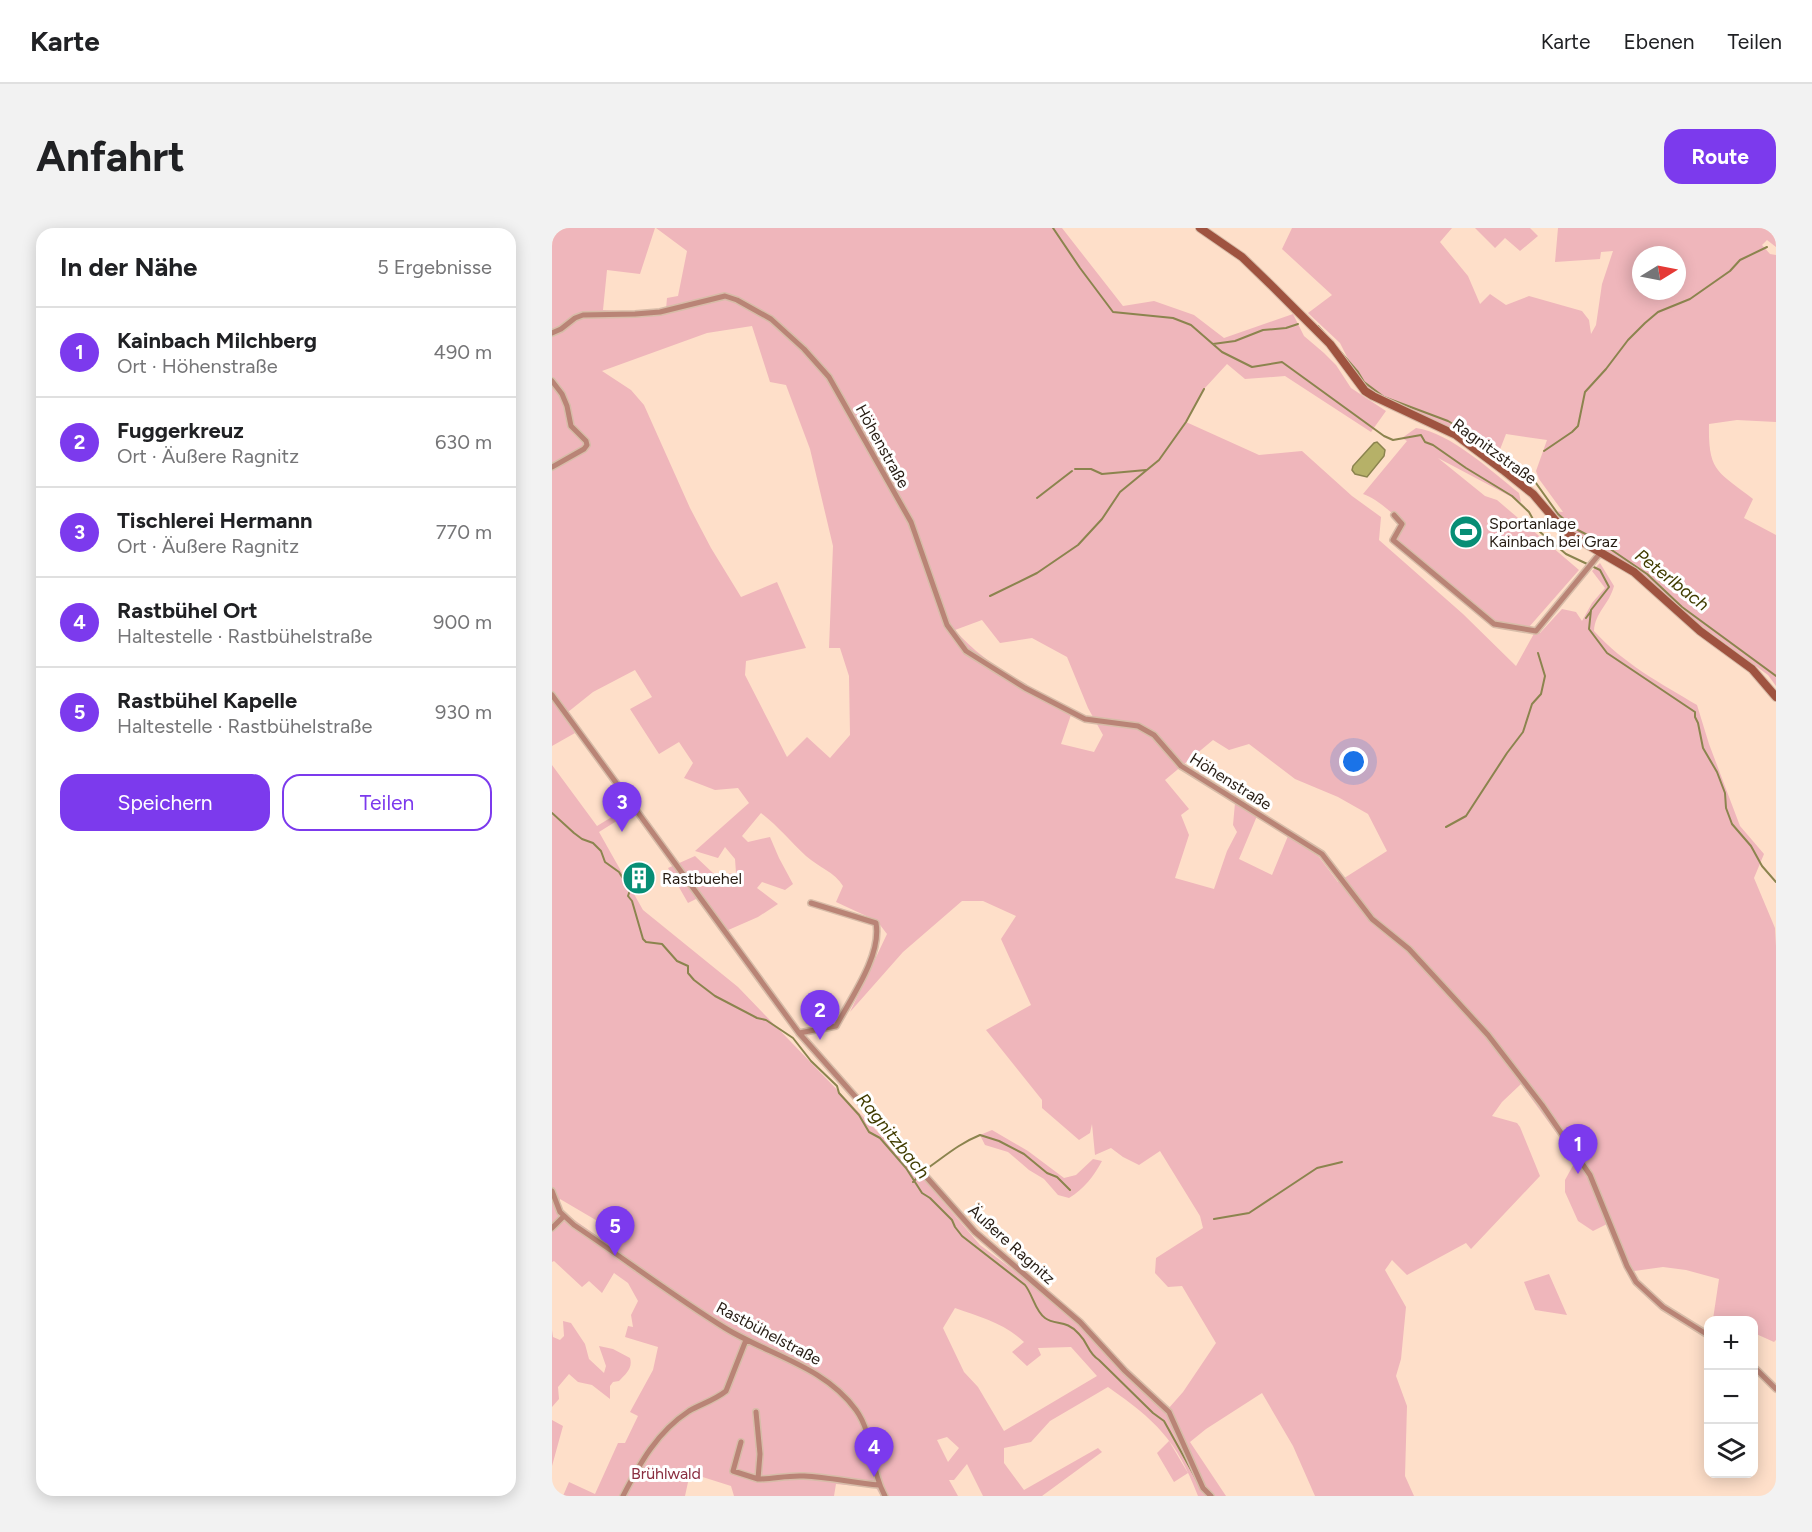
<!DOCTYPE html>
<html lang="de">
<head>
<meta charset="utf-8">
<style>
	body { margin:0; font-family:Figtree,sans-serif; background:#f2f2f2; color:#202124 }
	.controls { position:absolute; right:18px; bottom:18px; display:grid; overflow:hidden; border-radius:12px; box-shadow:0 3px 15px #0003 }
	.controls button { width:54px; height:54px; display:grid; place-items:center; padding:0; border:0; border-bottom:2px solid #e0e0e0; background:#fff; color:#202124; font:30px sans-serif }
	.compass { position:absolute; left:1080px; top:18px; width:54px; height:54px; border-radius:50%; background:#fff; box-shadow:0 3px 15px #0003; rotate:80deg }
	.you { position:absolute; left:802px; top:534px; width:21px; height:21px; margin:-15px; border:4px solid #fff; border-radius:50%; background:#1a73e8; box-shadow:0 0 0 9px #1a73e833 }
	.badge { display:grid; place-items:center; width:39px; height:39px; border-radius:50%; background:#7c3aed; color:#fff; font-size:20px; font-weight:700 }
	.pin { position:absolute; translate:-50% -50px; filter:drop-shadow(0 2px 3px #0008) }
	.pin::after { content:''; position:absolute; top:32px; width:21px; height:18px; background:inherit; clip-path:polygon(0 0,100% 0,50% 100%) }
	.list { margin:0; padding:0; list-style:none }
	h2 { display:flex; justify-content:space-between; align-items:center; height:78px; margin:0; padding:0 24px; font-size:26px }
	h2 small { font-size:20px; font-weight:400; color:#757577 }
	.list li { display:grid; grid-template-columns:39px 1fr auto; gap:18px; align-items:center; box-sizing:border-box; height:90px; padding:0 24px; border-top:2px solid #e0e0e0 }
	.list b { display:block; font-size:22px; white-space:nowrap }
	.list p { margin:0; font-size:20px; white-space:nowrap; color:#757577 }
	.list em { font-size:20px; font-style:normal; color:#757577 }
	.actions { display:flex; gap:12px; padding:18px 24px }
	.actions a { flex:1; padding:14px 0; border:2px solid #7c3aed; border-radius:18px; text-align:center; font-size:21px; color:#7c3aed }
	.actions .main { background:#7c3aed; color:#fff }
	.icon { flex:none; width:33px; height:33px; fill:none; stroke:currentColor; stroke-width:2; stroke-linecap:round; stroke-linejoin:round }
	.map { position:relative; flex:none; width:1224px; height:1268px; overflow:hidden; border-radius:18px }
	header { display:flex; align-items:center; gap:36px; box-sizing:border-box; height:84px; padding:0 30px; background:#fff; border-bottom:2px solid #e0e0e0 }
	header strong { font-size:28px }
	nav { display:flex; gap:33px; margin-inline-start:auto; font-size:21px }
	.intro { display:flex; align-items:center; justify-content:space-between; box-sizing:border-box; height:144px; padding:0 36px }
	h1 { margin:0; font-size:42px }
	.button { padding:15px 27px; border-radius:18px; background:#7c3aed; color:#fff; font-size:21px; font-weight:700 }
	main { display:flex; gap:36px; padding:0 36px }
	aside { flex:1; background:#fff; border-radius:18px; box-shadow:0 3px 15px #0003 }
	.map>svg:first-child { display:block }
</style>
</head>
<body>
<header>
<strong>Karte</strong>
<nav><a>Karte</a><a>Ebenen</a><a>Teilen</a></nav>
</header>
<div class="intro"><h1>Anfahrt</h1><a class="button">Route</a></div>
<main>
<aside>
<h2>In der Nähe<small>5 Ergebnisse</small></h2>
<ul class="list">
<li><span class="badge">1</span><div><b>Kainbach Milchberg</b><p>Ort · Höhenstraße</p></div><em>490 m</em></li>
<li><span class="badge">2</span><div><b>Fuggerkreuz</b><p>Ort · Äußere Ragnitz</p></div><em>630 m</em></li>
<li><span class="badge">3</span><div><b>Tischlerei Hermann</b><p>Ort · Äußere Ragnitz</p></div><em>770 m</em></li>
<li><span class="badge">4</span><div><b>Rastbühel Ort</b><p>Haltestelle · Rastbühelstraße</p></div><em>900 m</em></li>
<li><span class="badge">5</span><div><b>Rastbühel Kapelle</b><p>Haltestelle · Rastbühelstraße</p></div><em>930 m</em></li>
</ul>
<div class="actions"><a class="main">Speichern</a><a>Teilen</a></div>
</aside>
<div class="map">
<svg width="1224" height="1268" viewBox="0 0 1224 1268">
	<rect width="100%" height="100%" fill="#fedfc9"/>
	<path fill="#efb6bb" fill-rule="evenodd" d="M 0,0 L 103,0 L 88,46 L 55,42 L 51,82 L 81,84 L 114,81 L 115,70 L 126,68 L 135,23 L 104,0 L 510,0 L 571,78 L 602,73 L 642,87 L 672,110 L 741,86 L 752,108 L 772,125 L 784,137 L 799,160 L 834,183 L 819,204 L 733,148 L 693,151 L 675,136 L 652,161 L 634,194 L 707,227 L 750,223 L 800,268 L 829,289 L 827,312 L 911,386 L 964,438 L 984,402 L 988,405 L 1010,381 L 1024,384 L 1030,393 L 1040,375 L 1053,360 L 1040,343 L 1048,335 L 1062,358 C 1057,377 1043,384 1042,403 C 1072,436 1108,455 1145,477 L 1157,516 L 1188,598 L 1212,626 L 1202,650 L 1223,700 L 1224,718 L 1224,1112 L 1222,1114 L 1202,1105 L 1202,1092 L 1161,1091 L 1167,1051 L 1134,1042 L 1111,1039 L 1075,1044 L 1057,995 L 1041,1003 L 1026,993 L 1013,964 L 1013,952 L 1024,932 L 969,856 L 950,874 L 940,888 L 965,895 L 968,899 L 988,948 L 919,1021 L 914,1015 L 855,1047 L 840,1032 L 833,1042 L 854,1079 L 849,1131 L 844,1148 L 855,1178 L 853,1248 L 862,1268 L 763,1268 L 741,1218 L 710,1165 L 654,1201 L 638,1214 L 674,1268 L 646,1268 C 624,1211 604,1193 556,1159 L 498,1193 L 479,1214 L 452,1220 L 452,1235 L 472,1262 L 546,1220 L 550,1224 L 490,1268 L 431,1268 L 415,1236 L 402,1252 L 397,1252 L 406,1268 L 329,1268 L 324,1260 L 284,1256 L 282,1268 L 182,1268 L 179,1258 L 138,1245 L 133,1268 L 11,1268 L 17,1254 L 43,1266 L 66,1215 L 73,1215 L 86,1188 L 78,1184 L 101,1142 L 106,1119 L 73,1109 L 76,1098 L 81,1099 L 79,1087 L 86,1073 L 76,1055 L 62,1045 L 50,1065 L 37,1053 L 30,1059 L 2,1033 L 0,1034 L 0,537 L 45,598 L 76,579 L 79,584 L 47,604 L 91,682 L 186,759 L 375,955 L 428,1017 L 536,1098 L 578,1146 L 616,1181 L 631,1164 L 664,1115 L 630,1058 L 616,1059 L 603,1045 L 604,1030 L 651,1000 L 648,988 L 608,923 L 587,937 L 571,929 L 559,920 L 543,927 L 540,896 L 538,905 L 527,912 L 490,880 L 490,872 L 434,802 L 479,777 L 449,711 L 464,688 L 431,673 L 410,673 L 351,724 L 298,784 L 335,706 L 325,693 L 284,674 L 291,658 C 283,644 266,639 254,628 C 239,614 226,598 209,585 L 190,608 L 196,614 L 218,609 L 227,630 L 241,656 L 233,662 L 210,654 L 205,660 L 226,676 L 206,689 L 174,703 L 148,669 L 136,675 L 116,640 L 143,628 L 163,647 L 184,645 L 183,631 L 173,619 L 166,630 L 143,623 L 197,575 L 186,560 L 163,562 L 132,550 L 141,535 L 127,514 L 107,526 L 78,481 L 100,469 L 83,442 L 41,464 L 11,488 L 23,505 L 0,518 ZM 200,98 L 218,154 L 234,157 L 258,221 L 281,318 L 277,420 L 288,420 L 297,448 L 298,507 L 278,530 L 255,509 L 235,529 L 193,447 L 194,433 L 254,420 L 225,354 L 189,369 L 159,320 L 138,280 L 92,177 L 79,162 L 50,143 L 155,105 ZM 430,392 L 448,415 L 480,410 L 515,429 L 536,480 L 551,507 L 542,524 L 509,516 L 520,484 C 481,463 431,435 403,402 ZM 661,512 L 677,522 L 697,516 L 743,551 L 786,569 L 816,586 L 835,623 L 786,654 L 767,629 L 736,608 L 720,647 L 687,631 L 705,588 L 683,575 L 681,597 L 685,604 L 675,623 L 662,661 L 623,650 L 637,607 L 629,587 L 637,581 L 613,552 ZM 8,971 L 54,998 L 48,1010 L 11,984 L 7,977 ZM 120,1062 L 197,1111 L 194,1116 L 118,1066 ZM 403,1080 C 428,1089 452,1095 472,1114 L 460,1124 L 475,1138 L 489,1127 L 486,1120 L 519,1119 L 545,1148 L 452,1203 L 426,1159 L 412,1144 L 391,1100 ZM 395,1209 L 407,1220 L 396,1234 L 385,1212 Z
		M 740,0 L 900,0 L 888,14 L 916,48 L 928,76 L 938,66 L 954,77 L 977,68 L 1030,83 L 1037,92 L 1039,106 L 1044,97 L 1050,56 L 1061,23 L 1049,24 L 1048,31 L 1003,34 L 1006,0 L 1224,0 L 1224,19 L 1215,12 L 1210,17 L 1218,26 L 1224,27 L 1224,194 L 1185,192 L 1157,196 C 1156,245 1166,243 1201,271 L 1192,290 L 1224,307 L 1224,458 L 1216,447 L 1140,391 L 1088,344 L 1022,304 L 1000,283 L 1011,284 L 987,251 L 984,243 L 995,212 L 954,206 L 947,224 L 956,231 L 954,238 L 883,192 L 832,171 L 815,160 L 804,147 L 788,115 L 756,85 L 780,67 L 730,21 ZM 1089,27 L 1125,27 L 1125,63 L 1089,63 Z
		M 923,0 L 978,0 L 986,8 L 968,23 L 953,10 L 943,20 Z
		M 864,200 C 899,205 939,243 967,265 L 969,274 L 886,230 L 933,268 L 945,272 L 1027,342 L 977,399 L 947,397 L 841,312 L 850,296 C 840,284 825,271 811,266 L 855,213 L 850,210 Z
		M 440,902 L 476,923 L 512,950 L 524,947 L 541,931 L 550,933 C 542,948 532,961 517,970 L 506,967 L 492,951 L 477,942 L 456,924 L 433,917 L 428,907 Z
		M 997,1046 L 1015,1087 L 983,1082 L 972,1054 Z
		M 11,1093 L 19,1095 L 33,1116 L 37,1131 L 52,1145 L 54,1138 L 47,1118 L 61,1121 L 78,1130 C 81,1140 74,1146 67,1153 L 61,1154 L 58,1158 L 58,1171 L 40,1157 L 26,1154 L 17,1146 L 6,1159 L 7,1171 L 0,1179 L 0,1102 L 1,1109 L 8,1112 L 12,1108 Z
		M 0,1192 L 11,1198 L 0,1238 Z
		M 617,1213 L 636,1245 L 622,1254 L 605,1225 Z"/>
	<path fill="#b6b168" stroke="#8b844e" stroke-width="1.5" d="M 825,214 L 833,222 L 832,228 L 815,249 L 803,246 L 800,242 L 801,238 L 822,215 Z"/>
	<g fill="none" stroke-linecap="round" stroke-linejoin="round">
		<path stroke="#8b844e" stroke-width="2" d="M 501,0 L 528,40 L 561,84 L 621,90 L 639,97 L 670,124 L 700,139 L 730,134 L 832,208 L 841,212 L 869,207 L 873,214 L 881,217 L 914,240 L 960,268 L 977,284 L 988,304 L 1014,326 L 1048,342 L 1057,359 L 1039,382 L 1037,401 L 1055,425 L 1143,484 L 1143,489 L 1146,495 L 1151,520 L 1165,544 L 1173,565 L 1174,580 L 1180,596 L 1199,618 L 1210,638 L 1224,654
			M 766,98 L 806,144 L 812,154 L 832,169 L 896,193 L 918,206 L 928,218 L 950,232 L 970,240
			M 661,116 L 683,113 L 711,102 L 734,100 L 746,96
			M 992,223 L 1020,204 L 1026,198 L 1033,164 L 1054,141 L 1076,112 L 1093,95 L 1106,84 L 1138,71 L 1178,43 L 1188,32 L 1215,19
			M 523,241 L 539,241 L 550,246 L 594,242
			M 979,248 L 1006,286 L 1022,300 L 1045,312 L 1095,346 L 1130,379 L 1224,448
			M 485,270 L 520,243
			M 438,368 L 485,345 L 526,317 L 550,291 L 568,264 L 607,232 L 634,194 L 652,161
			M 1034,390 L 1039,383
			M 0,585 L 22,605 L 30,611 L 41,615 L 49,623 L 53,634 L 67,644 L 78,662 L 76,668 L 80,673 L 91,711 L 94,714 L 110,716 L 125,733 L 136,738 L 136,745 L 142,752 L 163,768 L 205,790 L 214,792 L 241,810 L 259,833 L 285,858 L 287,865 L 307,887 L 317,904 L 328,910 L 354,940 L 370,965 L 378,970 L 400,992 L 403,999 L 410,1008 L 473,1057 C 481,1067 483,1083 493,1090 C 504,1098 514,1091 527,1106 C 537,1116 535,1124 547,1132 L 601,1185 L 612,1193 L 647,1256
			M 894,599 L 914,588 L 955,525 L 971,504 L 980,476 L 989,466 L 993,448 L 986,425
			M 373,942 C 392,929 406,916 428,907 L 447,913 L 472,926 L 495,945 L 505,949 L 518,962
			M 361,954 L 368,947
			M 662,991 L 697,985 L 765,940 L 790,934"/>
		<defs>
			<path id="minor" d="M 0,105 L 9,101 L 23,90 L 31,87 L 83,86 L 108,84 L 173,68 L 185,72 L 219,91 L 252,121 L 277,149 L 359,294 L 395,397 L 414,423 L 473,460 L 533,491 L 586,498 L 602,507 L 629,538 L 770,626 L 820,691 L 857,721 L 936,807 L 990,877 L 1038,947 L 1075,1038 L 1084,1054 L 1111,1079 L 1156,1107
				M 0,153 L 10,166 L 15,178 L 19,198 L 34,213 L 35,217 L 32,221 L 0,239
				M 842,287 L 850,296 L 841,312 L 942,396 L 984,403 L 1049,324
				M 0,467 L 247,805 L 423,1004 L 528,1094 L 573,1143 L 617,1184 L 651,1260 L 659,1268
				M 247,805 L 284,798 C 299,770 330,727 324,695 L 259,675
				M 0,963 L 8,984 L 22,997 C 73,1031 121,1068 173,1100 C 217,1127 272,1138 304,1182 C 322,1207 318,1241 333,1268
				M 0,1000 L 12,988
				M 1202,1139 L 1224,1161
				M 204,1184 L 208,1226 L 206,1251 C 222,1251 235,1247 252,1248 C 277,1249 302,1255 327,1257
				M 189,1214 L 181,1243 L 206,1251
				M 71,1268 C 88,1235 105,1204 137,1183 C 149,1176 163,1172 174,1163 L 194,1112"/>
			<path id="secondary" d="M 648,0 L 690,29 L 721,59 L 778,116 L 813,163 L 821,168 L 904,207 L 951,242 L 981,266 L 1004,293 L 1017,306 L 1082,344 L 1148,403 L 1200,441 L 1224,469"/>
		</defs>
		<use href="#minor" stroke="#d7bca8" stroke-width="8"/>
		<use href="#secondary" stroke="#d7bca8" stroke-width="10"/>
		<use href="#minor" stroke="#b98476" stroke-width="5"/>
		<use href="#secondary" stroke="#9f5340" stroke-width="8"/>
	</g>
	<defs>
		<symbol id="stadium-disc" viewBox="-11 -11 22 22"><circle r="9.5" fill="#078e75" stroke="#fff"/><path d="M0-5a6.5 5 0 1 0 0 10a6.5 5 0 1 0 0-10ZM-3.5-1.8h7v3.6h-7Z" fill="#fff"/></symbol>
		<symbol id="building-disc" viewBox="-11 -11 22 22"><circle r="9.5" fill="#078e75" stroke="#fff"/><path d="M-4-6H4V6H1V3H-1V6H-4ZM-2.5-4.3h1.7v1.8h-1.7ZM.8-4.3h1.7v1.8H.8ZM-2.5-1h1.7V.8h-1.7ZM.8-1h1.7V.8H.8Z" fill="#fff"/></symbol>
	</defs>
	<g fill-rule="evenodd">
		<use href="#stadium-disc" x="895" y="285" width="38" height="38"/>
		<use href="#building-disc" x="68" y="631" width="38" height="38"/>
	</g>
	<g text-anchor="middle" stroke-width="6" stroke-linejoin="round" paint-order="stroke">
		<g font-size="16" fill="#261c13" stroke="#fff">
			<text transform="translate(331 218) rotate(61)" y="6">Höhenstraße</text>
			<text transform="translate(943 223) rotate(36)" y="6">Ragnitzstraße</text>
			<text transform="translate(679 553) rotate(32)" y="6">Höhenstraße</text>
			<text transform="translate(460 1016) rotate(42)" y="6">Äußere Ragnitz</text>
			<text transform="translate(217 1105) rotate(28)" y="6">Rastbühelstraße</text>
		</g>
		<g font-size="16" fill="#261c13" stroke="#fff" text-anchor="start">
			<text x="937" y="301">Sportanlage<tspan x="937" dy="18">Kainbach bei Graz</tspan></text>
			<text x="110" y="656">Rastbuehel</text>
		</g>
		<g font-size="16" fill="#8a2e40" stroke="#fff">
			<text x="114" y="1251">Brühlwald</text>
		</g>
		<g font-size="18" font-style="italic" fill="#403c00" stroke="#fff">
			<text transform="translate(1120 352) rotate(38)" y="6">Peterlbach</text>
			<text transform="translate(341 908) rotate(51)" y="6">Ragnitzbach</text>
		</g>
	</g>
</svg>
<div class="controls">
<button>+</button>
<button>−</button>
<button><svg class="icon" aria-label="layers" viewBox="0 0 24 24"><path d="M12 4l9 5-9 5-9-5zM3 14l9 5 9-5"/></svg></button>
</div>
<svg class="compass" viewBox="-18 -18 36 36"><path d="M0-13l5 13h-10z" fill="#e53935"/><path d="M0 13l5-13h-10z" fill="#757577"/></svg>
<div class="you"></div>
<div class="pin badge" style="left:1026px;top:946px">1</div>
<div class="pin badge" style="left:268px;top:812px">2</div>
<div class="pin badge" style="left:70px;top:604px">3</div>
<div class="pin badge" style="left:322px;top:1249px">4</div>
<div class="pin badge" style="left:63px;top:1028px">5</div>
</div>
</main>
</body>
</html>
